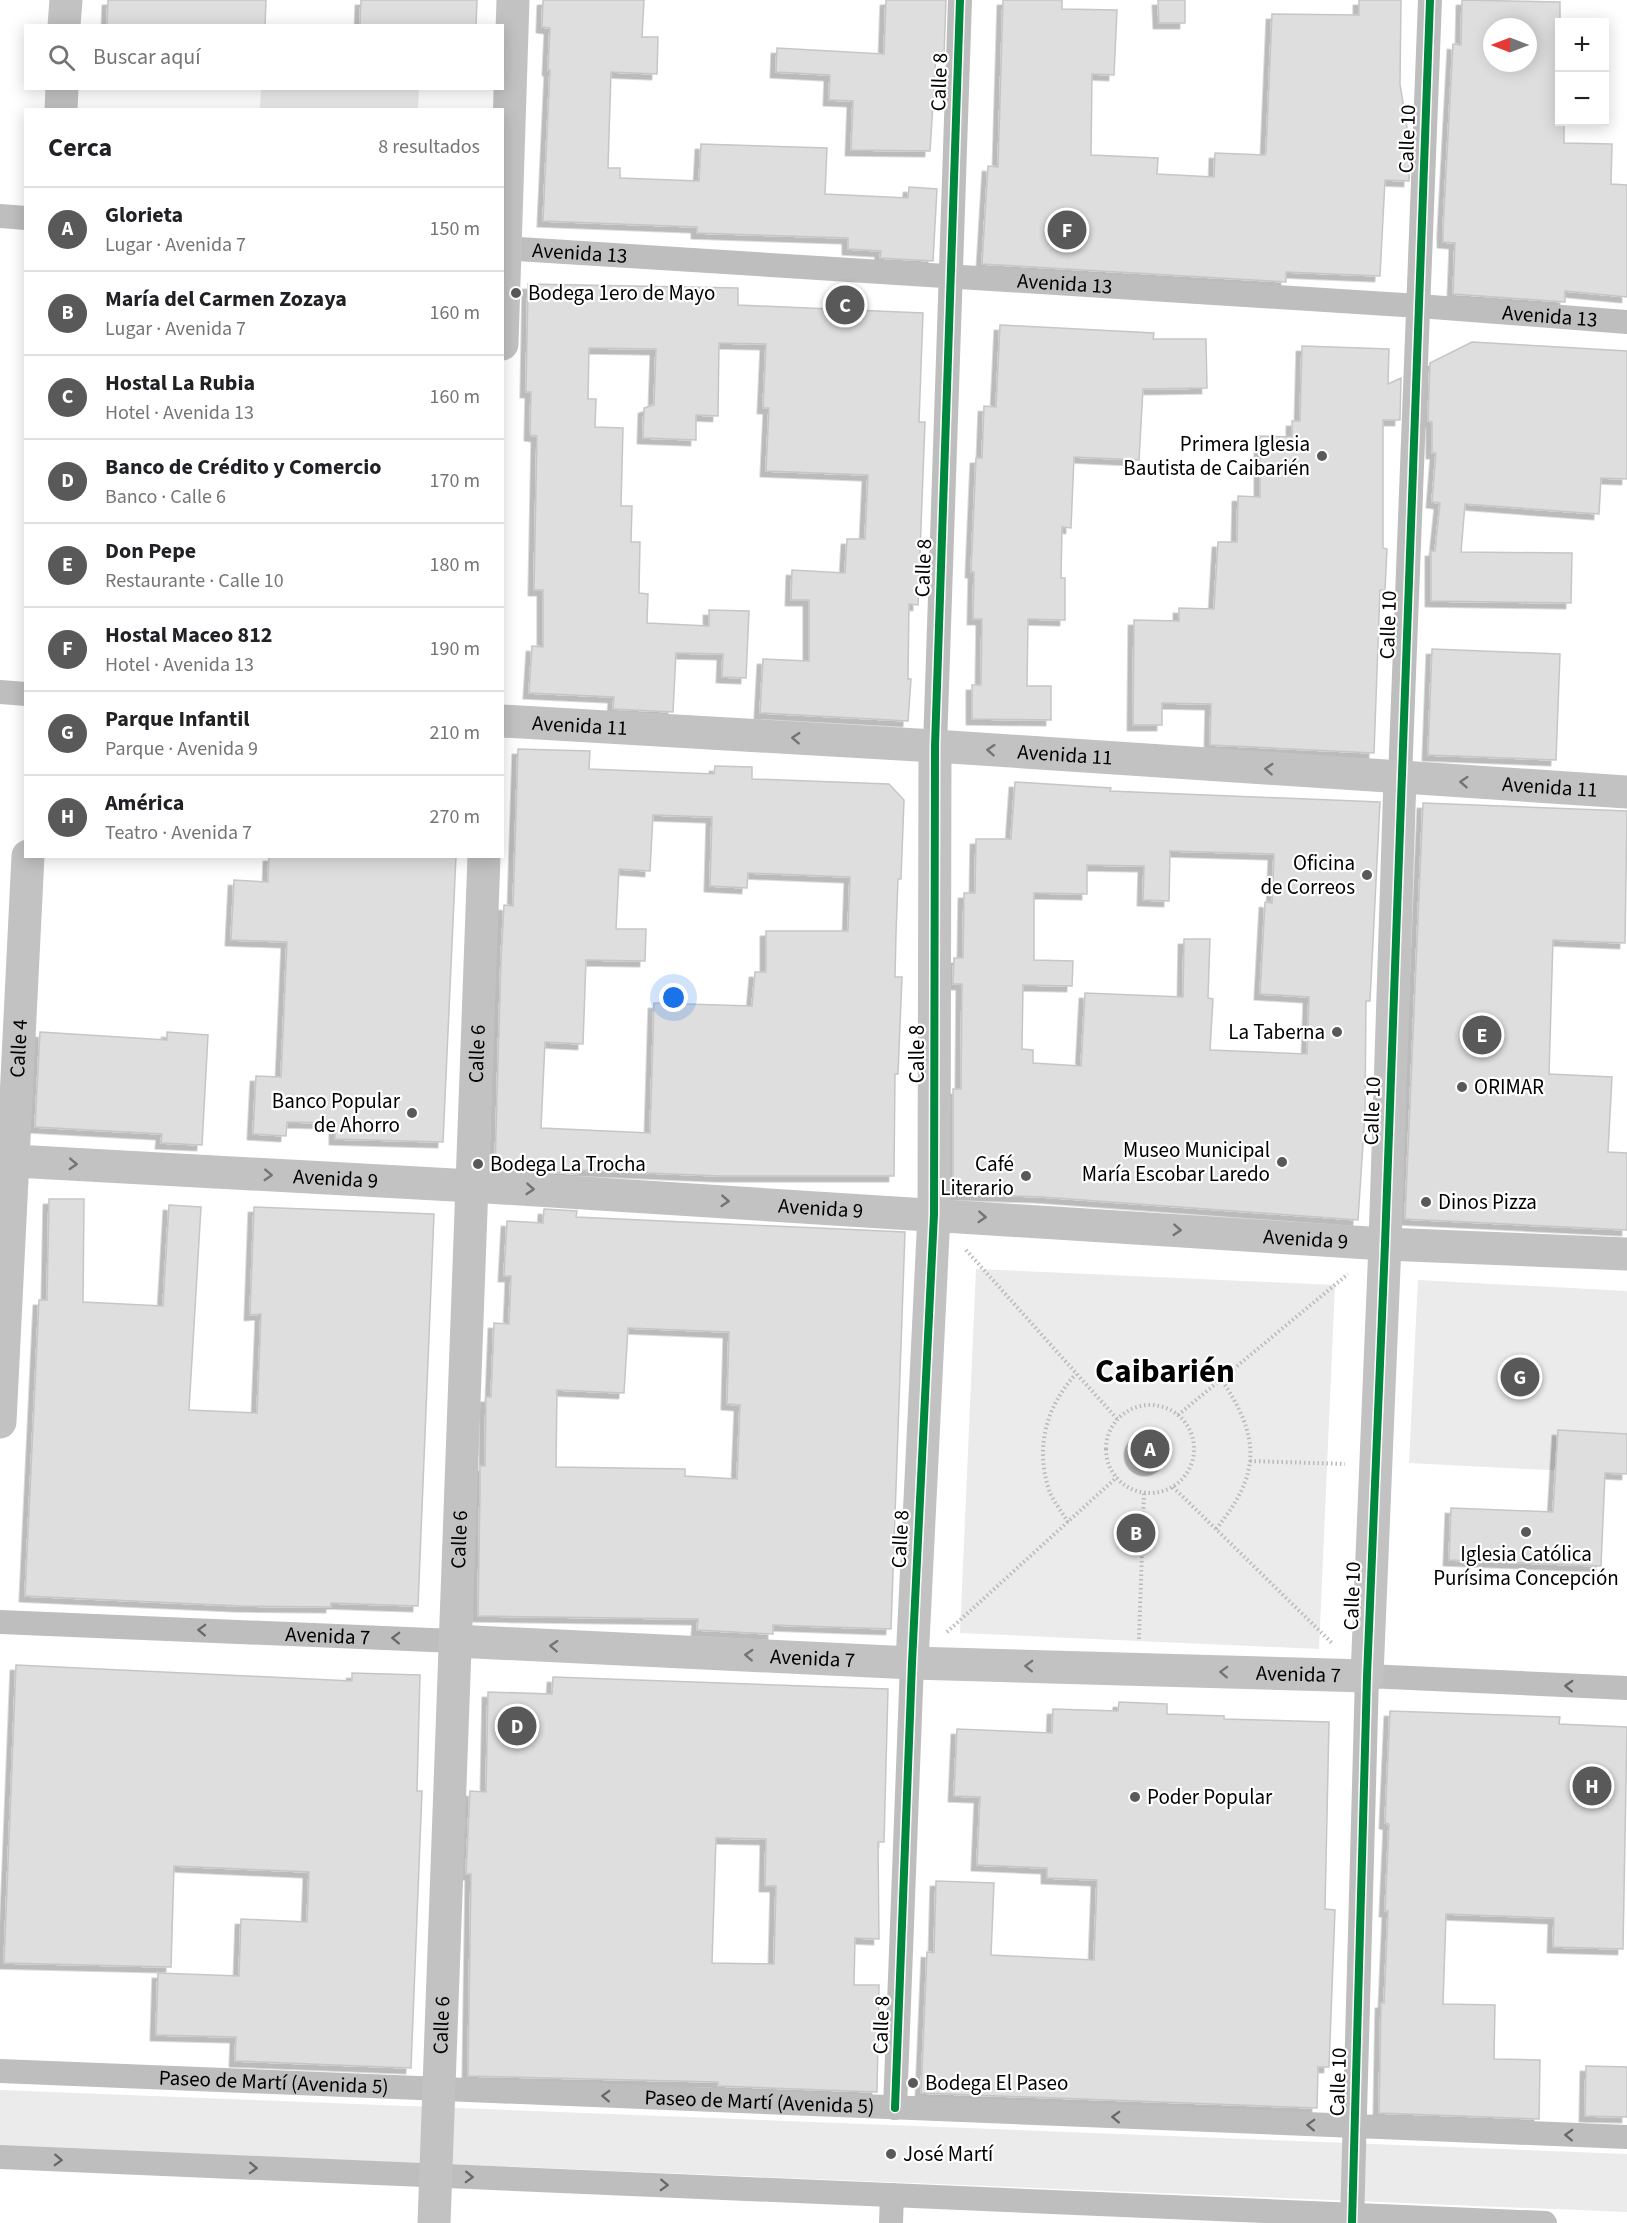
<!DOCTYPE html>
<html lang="es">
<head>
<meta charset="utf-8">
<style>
	body { margin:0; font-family:"Source Sans 3",sans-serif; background:#f6f6f6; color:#202124 }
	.controls { position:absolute; right:18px; top:18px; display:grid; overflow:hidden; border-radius:0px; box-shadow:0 3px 15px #0003 }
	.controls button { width:54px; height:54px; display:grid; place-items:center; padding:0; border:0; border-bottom:2px solid #e0e0e0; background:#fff; color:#202124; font:30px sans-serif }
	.compass { position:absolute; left:1483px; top:18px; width:54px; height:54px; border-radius:50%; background:#fff; box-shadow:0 3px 15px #0003; rotate:270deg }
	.you { position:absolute; left:674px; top:998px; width:21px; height:21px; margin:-15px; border:4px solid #fff; border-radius:50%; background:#1a73e8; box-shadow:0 0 0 9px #1a73e833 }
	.badge { display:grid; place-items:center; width:39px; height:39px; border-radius:50%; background:#595959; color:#fff; font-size:20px; font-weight:700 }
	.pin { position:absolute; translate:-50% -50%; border:3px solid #fff; box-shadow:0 2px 6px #0006 }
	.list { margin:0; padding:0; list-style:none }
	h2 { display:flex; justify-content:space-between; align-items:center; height:78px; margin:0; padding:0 24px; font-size:26px }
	h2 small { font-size:20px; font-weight:400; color:#757577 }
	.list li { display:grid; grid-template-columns:39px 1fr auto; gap:18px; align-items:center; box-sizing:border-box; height:84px; padding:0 24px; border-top:2px solid #e0e0e0 }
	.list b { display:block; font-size:22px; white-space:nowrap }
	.list p { margin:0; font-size:20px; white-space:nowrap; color:#757577 }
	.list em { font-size:20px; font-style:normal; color:#757577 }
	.icon { flex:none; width:33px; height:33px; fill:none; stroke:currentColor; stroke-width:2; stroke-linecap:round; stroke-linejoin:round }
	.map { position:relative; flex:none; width:1627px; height:2223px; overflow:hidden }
	.search { position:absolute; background:#fff; box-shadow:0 3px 15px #0003; left:24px; top:24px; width:480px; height:66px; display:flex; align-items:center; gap:15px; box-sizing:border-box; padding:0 21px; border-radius:0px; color:#757577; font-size:22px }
	.panel { position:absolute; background:#fff; box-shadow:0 3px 15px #0003; left:24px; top:108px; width:480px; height:750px; border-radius:0px }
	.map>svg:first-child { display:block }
</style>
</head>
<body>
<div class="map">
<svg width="1627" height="2223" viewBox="0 0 1627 2223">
	<defs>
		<filter id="shadow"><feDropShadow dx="-5.5" dy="5.5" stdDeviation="0" flood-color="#0004"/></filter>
	</defs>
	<rect width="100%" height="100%" fill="#fff"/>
	<path fill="#ebebeb" d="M 261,89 L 419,89 L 418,109 L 260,109 Z
		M 976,1269 L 1335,1285 L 1319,1649 L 960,1633 Z
		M 1418,1280 L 1627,1291 L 1627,1474 L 1409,1463 Z
		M 0,2090 L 1627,2154 L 1627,2212 L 0,2146 Z"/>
	<path fill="#dedede" stroke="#c6c6c6" stroke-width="1.5" fill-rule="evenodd" filter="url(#shadow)" d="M 108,0 L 266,0 L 265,26 L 107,26 Z
		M 361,0 L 477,0 L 476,26 L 360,26 Z
		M 543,0 L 644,0 L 642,37 L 658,37 L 657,74 L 611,72 L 608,168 L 620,168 L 620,178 L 699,181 L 701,144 L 827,148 L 825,194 L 908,198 L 909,187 L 937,189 L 933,261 L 880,258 L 881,251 L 848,249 L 848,238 L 697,233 L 697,227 L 543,221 L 550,70 L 548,70 L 550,28 L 542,27 Z
		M 886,0 L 946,0 L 944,55 L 936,56 L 930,151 L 851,150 L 853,101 L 829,100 L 830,75 L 776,72 L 777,48 L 884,54 Z
		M 1003,0 L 1062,0 L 1062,9 L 1117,10 L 1114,75 L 1092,74 L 1091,155 L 1158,158 L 1157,174 L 1214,177 L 1215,153 L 1265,155 L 1266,153 L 1272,14 L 1359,15 L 1359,0 L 1401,0 L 1400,84 L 1410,146 L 1409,181 L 1385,180 L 1380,276 L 1286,272 L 1286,282 L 982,264 L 988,166 L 998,167 Z
		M 1158,0 L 1185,0 L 1185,23 L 1159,23 Z
		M 1462,0 L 1560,2 L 1560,122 L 1564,122 L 1564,143 L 1612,144 L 1611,184 L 1627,185 L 1627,297 L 1565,291 L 1565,302 L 1453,294 L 1455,243 L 1443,242 L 1443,229 L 1453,44 L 1461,45 ZM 1492,27 L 1528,27 L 1528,63 L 1492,63 Z
		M 528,284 L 738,288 L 738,305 L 923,313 L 919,422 L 925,422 L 918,605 L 909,604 L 908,679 L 911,679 L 908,721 L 760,713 L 763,659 L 809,661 L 809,600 L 791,600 L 792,570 L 845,573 L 847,539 L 865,539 L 868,475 L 766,471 L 769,408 L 763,408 L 766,344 L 719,343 L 718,416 L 696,415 L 696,440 L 643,438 L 644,408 L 654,405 L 656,349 L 589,348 L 588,399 L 596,399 L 595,427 L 623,428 L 621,506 L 632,506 L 631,542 L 640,542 L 639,593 L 648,594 L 647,623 L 709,626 L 709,610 L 749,611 L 746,678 L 722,677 L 723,654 L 676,653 L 673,712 L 613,709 L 614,697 L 529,693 L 532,646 L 543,647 L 543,590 L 534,590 L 537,436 L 530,435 L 531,392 L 526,392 Z
		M 1000,325 L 1154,333 L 1153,339 L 1206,339 L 1207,388 L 1143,389 L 1139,460 L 1074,457 L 1071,528 L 1062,527 L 1061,578 L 1065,578 L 1065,620 L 1028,619 L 1027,686 L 1051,686 L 1051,720 L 972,719 L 972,685 L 981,685 L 982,619 L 973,619 L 974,572 L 971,572 L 976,458 L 982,458 L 984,406 L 996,407 Z
		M 1472,342 L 1627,351 L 1627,479 L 1601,478 L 1599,514 L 1465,504 L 1461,552 L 1572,553 L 1571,603 L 1431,601 L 1431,551 L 1435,551 L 1440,503 L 1432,502 L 1436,453 L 1432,453 L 1432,422 L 1428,421 L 1430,363 Z
		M 1302,346 L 1389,349 L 1388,384 L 1401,378 L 1400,420 L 1383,420 L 1383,548 L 1387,549 L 1385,590 L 1380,590 L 1374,753 L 1210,745 L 1211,704 L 1162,703 L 1162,725 L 1133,725 L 1134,620 L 1179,621 L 1179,608 L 1214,609 L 1218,542 L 1237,542 L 1238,496 L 1260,497 L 1260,436 L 1292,437 L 1292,421 L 1300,421 Z
		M 1432,649 L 1560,654 L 1556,760 L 1428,755 Z
		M 518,749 L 590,751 L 589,769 L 714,774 L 715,766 L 752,767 L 752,779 L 889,784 L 904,800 L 901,879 L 898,879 L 896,934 L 895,977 L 902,977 L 898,1074 L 895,1074 L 894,1176 L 720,1176 L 579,1170 L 578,1174 L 546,1172 L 547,1169 L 495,1167 L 501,958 L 504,905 L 513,906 ZM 653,815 L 712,817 L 710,886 L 747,888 L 748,873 L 850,877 L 848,931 L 766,931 L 766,972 L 755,972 L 752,1006 L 654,1003 L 650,1133 L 541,1128 L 545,1042 L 583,1044 L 586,960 L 645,961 L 646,929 L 616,929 L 619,869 L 650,871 Z
		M 1015,782 L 1111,788 L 1110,791 L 1380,802 L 1370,1001 L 1366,1001 L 1365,1113 L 1358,1220 L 1042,1197 L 953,1194 L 953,1089 L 961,1089 L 962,984 L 953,984 L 954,958 L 963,958 L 964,893 L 975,893 L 976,839 L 1011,839 ZM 1170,851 L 1274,854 L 1272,903 L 1265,902 L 1260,994 L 1309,997 L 1307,1054 L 1210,1050 L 1213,999 L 1208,998 L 1210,939 L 1184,939 L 1183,997 L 1085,993 L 1081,1066 L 1033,1063 L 1033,1050 L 1022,1049 L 1023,985 L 1072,986 L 1073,961 L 1034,960 L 1034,893 L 1087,894 L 1087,865 L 1144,866 L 1143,900 L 1169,901 Z
		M 1423,803 L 1627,811 L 1625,943 L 1553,940 L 1549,1074 L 1612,1077 L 1608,1152 L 1627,1153 L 1627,1230 L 1405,1219 Z
		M 269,856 L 456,856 L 443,1142 L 335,1139 L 335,1123 L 287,1122 L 286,1136 L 253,1134 L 256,1076 L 281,1077 L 287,942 L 231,940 L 234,880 L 268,882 Z
		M 40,1032 L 167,1040 L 167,1032 L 208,1035 L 202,1145 L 161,1143 L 162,1134 L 35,1127 Z
		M 49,1199 L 84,1199 L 83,1302 L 163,1306 L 169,1205 L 201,1207 L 189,1410 L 257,1413 L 261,1314 L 250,1315 L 254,1207 L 434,1214 L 418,1606 L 331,1603 L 331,1607 L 241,1606 L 25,1596 L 39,1300 L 47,1300 Z
		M 544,1209 L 577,1211 L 576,1217 L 905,1232 L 891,1629 L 773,1625 L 773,1634 L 697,1630 L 698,1619 L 478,1616 L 480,1490 L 480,1466 L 485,1466 L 486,1397 L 491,1397 L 494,1323 L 509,1324 L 511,1276 L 504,1276 L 507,1221 L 543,1223 ZM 628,1328 L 729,1332 L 727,1404 L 740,1405 L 737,1479 L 685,1476 L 685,1469 L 556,1467 L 557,1390 L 624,1393 Z
		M 1558,1430 L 1627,1434 L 1627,1474 L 1605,1473 L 1601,1566 L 1449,1560 L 1451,1508 L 1553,1512 Z
		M1130 1450a20 20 0 1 1 40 0a20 20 0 1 1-40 0Z
		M 16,1665 L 352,1681 L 352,1673 L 420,1675 L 417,1791 L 422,1791 L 411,2068 L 235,2061 L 236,2037 L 156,2035 L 158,1973 L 239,1976 L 241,1919 L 307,1922 L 309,1872 L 174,1866 L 171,1967 L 4,1963 Z
		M 553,1677 L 888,1689 L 884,1842 L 878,1842 L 879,1939 L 855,1938 L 854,1985 L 879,1985 L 877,2092 L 718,2086 L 718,2082 L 468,2076 L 471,1874 L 466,1874 L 470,1791 L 486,1792 L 488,1692 L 552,1694 ZM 716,1838 L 766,1839 L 765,1886 L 776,1886 L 774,1964 L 712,1963 Z
		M 1119,1702 L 1167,1704 L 1167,1714 L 1224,1716 L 1224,1719 L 1329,1722 L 1325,1909 L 1335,1910 L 1329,2067 L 1318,2067 L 1317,2108 L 921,2093 L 927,1952 L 934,1953 L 936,1881 L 994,1883 L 991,1955 L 1094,1960 L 1097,1880 L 1047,1878 L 1047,1868 L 977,1865 L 980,1797 L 954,1796 L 957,1729 L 1052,1733 L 1053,1709 L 1118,1711 Z
		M 1390,1711 L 1560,1717 L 1559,1724 L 1627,1727 L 1623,1949 L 1553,1947 L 1554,1918 L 1446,1914 L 1443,2004 L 1495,2005 L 1494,2059 L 1540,2060 L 1539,2119 L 1379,2113 L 1381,2003 L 1384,2003 L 1388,1911 L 1385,1911 L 1389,1824 L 1385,1823 Z
		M 1586,2066 L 1627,2067 L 1627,2117 L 1585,2116 Z"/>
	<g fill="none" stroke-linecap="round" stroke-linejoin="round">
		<path stroke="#b9b9b9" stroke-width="4" stroke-dasharray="1.5 3" stroke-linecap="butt" d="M 966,1250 L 1118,1420
			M1106 1449a44 44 0 1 1 88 0a44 44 0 1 1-88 0Z
			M 1178,1415 L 1348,1274
			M 1250,1461 L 1345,1464
			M 1173,1487 L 1333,1644
			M 1068,1522 C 1062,1512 1053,1501 1049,1490 C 1035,1448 1046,1406 1076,1374
			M 1216,1529 C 1261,1474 1261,1438 1221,1379
			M 947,1632 L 1117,1477
			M 1139,1639 L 1144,1493"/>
		<g stroke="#bebebe" stroke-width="24">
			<path d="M 0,216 L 26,218"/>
			<path id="s1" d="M 502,248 L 1419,306 L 1627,322"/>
			<path d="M 0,692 L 26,694"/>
			<path d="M 935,746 L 960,0"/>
			<path d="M 1400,778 L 1430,0"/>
			<path id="s2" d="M 0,1622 L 455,1641"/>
			<path id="s3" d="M 0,2071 L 1627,2137"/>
			<path d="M 895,2108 L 912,1663"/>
			<path d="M 0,2157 L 1545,2223"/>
			<path d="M 891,2223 L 892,2195"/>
			<path d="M 1352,2223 L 1367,1676 L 1627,1688"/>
		</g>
		<g stroke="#c2c2c2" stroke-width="33">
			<path d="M 64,26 L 66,0"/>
			<path d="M 61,110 L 62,88"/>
			<path d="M 502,344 L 513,0"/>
			<path id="s4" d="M 502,721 L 935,746 L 1627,792"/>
			<path id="s5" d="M 15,1161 L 472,1186 L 1385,1244 L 1627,1254"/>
			<path id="s6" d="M 0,1422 L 28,856"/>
			<path id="s7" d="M 455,1641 L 912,1663 L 1367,1676 L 1385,1244 L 1400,778"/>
			<path d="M 912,1663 L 934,1214 L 935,746"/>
			<path id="s8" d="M 434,2223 L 484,856"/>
		</g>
		<defs>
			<path id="cycleway" d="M 895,2108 L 912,1663 L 934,1214 L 935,746 L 960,0
				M 1352,2223 L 1367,1676 L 1385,1244 L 1430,0"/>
		</defs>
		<use href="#cycleway" stroke="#fff" stroke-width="11"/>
		<use href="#cycleway" stroke="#00873e" stroke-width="8"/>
	</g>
	<defs><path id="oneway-chevron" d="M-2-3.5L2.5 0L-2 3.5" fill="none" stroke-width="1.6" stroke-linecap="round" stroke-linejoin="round" transform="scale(1.5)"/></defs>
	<g stroke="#747474">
		<use href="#oneway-chevron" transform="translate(796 738) rotate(-177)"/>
		<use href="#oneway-chevron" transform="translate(991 750) rotate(-176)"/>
		<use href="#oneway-chevron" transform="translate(1269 769) rotate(-176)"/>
		<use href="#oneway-chevron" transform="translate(1464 782) rotate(-176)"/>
		<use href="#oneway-chevron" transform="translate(73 1164) rotate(3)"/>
		<use href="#oneway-chevron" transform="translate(268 1175) rotate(3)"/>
		<use href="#oneway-chevron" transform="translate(530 1189) rotate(4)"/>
		<use href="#oneway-chevron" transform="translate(725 1201) rotate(4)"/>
		<use href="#oneway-chevron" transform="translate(982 1217) rotate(4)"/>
		<use href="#oneway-chevron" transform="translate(1177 1230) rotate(4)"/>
		<use href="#oneway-chevron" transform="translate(554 1646) rotate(-177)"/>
		<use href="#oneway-chevron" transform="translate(749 1655) rotate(-177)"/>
		<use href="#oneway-chevron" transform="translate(1029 1666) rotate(-178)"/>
		<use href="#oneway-chevron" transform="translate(1224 1672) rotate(-178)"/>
	</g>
	<g stroke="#686868">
		<use href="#oneway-chevron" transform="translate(202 1630) rotate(-178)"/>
		<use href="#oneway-chevron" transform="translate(396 1638) rotate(-178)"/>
		<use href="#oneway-chevron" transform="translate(1569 1686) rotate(-177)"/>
		<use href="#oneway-chevron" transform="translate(606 2096) rotate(-178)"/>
		<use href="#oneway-chevron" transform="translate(1116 2117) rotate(-178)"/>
		<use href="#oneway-chevron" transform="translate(1311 2125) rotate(-178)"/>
		<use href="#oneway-chevron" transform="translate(1569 2135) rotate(-178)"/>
		<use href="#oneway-chevron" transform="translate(58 2160) rotate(2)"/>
		<use href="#oneway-chevron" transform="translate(253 2168) rotate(2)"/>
		<use href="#oneway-chevron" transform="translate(469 2177) rotate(2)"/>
		<use href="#oneway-chevron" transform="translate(664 2185) rotate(2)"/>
	</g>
	<g fill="#595959" stroke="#fff" stroke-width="2">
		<circle cx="516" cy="293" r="6"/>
		<circle cx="1322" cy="456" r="6"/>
		<circle cx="1367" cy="875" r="6"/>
		<circle cx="1337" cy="1032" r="6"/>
		<circle cx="1462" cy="1087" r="6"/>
		<circle cx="412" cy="1113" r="6"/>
		<circle cx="1282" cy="1162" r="6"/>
		<circle cx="478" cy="1164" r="6"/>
		<circle cx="1026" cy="1176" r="6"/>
		<circle cx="1426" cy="1202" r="6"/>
		<circle cx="1526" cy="1532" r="6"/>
		<circle cx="1135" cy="1797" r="6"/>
		<circle cx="913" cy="2083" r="6"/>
		<circle cx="891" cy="2154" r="6"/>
	</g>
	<g text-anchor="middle" stroke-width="4.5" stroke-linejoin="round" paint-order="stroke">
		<g font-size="21" fill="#000" stroke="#fff">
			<text transform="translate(939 82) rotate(-88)" y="7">Calle 8</text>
			<text transform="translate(1407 139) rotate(-88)" y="7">Calle 10</text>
			<text dy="7" stroke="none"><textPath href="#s1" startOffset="78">Avenida 13</textPath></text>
			<text dy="7" stroke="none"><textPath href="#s1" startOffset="564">Avenida 13</textPath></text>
			<text dy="7" stroke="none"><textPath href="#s1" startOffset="1050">Avenida 13</textPath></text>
			<text transform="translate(923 568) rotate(-88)" y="7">Calle 8</text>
			<text transform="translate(1388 625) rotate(-88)" y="7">Calle 10</text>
			<text dy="7" stroke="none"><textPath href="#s4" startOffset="78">Avenida 11</textPath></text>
			<text dy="7" stroke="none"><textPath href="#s4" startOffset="564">Avenida 11</textPath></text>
			<text dy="7" stroke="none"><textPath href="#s4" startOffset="1050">Avenida 11</textPath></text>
			<text dy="7" stroke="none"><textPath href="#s6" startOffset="374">Calle 4</textPath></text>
			<text dy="7" stroke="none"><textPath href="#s8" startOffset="1170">Calle 6</textPath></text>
			<text transform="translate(917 1054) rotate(-90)" y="7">Calle 8</text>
			<text transform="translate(1372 1111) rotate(-88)" y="7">Calle 10</text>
			<text dy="7" stroke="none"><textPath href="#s5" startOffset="321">Avenida 9</textPath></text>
			<text dy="7" stroke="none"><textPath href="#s5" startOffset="807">Avenida 9</textPath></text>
			<text dy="7" stroke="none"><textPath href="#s5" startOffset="1293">Avenida 9</textPath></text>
			<text transform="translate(900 1539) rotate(-87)" y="7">Calle 8</text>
			<text dy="7" stroke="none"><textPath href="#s8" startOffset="684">Calle 6</textPath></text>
			<text transform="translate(1352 1596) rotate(-88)" y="7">Calle 10</text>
			<text dy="7" stroke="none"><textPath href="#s2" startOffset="328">Avenida 7</textPath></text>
			<text dy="7" stroke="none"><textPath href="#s7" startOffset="358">Avenida 7</textPath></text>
			<text dy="7" stroke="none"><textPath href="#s7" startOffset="844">Avenida 7</textPath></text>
			<text dy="7" stroke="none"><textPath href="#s8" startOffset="198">Calle 6</textPath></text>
			<text transform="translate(881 2025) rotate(-88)" y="7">Calle 8</text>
			<text transform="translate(1338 2082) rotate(-88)" y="7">Calle 10</text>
			<text dy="7" stroke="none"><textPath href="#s3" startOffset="274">Paseo de Martí (Avenida 5)</textPath></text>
			<text dy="7" stroke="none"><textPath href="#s3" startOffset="760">Paseo de Martí (Avenida 5)</textPath></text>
		</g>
		<g font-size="21" fill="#000" stroke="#fff" text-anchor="start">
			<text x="528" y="300">Bodega 1ero de Mayo</text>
			<text x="1310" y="451" text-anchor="end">Primera Iglesia<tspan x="1310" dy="24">Bautista de Caibarién</tspan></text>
			<text x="1355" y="870" text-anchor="end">Oficina<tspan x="1355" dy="24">de Correos</tspan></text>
			<text x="1325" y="1039" text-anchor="end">La Taberna</text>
			<text x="1474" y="1094">ORIMAR</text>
			<text x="400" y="1108" text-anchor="end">Banco Popular<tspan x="400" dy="24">de Ahorro</tspan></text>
			<text x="1270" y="1157" text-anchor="end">Museo Municipal<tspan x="1270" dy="24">María Escobar Laredo</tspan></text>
			<text x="490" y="1171">Bodega La Trocha</text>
			<text x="1014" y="1171" text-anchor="end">Café<tspan x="1014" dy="24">Literario</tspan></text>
			<text x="1438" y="1209">Dinos Pizza</text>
			<text x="1526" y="1561" text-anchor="middle">Iglesia Católica<tspan x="1526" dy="24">Purísima Concepción</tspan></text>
			<text x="1147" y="1804">Poder Popular</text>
			<text x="925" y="2090">Bodega El Paseo</text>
			<text x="903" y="2161">José Martí</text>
		</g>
		<g font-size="33" font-weight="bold" fill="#000" stroke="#fff">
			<text x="1165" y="1382">Caibarién</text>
		</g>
	</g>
</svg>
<div class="controls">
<button>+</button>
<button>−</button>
</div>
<svg class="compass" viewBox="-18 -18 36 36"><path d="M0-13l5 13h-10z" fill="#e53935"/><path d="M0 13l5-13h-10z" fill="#757577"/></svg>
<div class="you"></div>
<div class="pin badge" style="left:1150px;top:1449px">A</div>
<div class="pin badge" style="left:1136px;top:1533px">B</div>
<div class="pin badge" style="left:845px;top:305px">C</div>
<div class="pin badge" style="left:517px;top:1726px">D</div>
<div class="pin badge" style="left:1482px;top:1035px">E</div>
<div class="pin badge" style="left:1067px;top:230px">F</div>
<div class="pin badge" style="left:1520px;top:1377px">G</div>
<div class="pin badge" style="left:1592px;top:1786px">H</div>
<div class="search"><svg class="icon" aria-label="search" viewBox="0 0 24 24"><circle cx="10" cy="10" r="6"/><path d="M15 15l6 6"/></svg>Buscar aquí</div>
<section class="panel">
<h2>Cerca<small>8 resultados</small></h2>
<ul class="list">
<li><span class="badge">A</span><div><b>Glorieta</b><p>Lugar · Avenida 7</p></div><em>150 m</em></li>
<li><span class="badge">B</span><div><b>María del Carmen Zozaya</b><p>Lugar · Avenida 7</p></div><em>160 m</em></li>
<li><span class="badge">C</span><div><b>Hostal La Rubia</b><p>Hotel · Avenida 13</p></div><em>160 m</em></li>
<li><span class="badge">D</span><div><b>Banco de Crédito y Comercio</b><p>Banco · Calle 6</p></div><em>170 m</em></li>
<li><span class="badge">E</span><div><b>Don Pepe</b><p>Restaurante · Calle 10</p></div><em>180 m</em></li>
<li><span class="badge">F</span><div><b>Hostal Maceo 812</b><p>Hotel · Avenida 13</p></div><em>190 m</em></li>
<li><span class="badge">G</span><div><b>Parque Infantil</b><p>Parque · Avenida 9</p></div><em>210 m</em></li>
<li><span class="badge">H</span><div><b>América</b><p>Teatro · Avenida 7</p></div><em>270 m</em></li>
</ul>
</section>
</div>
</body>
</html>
